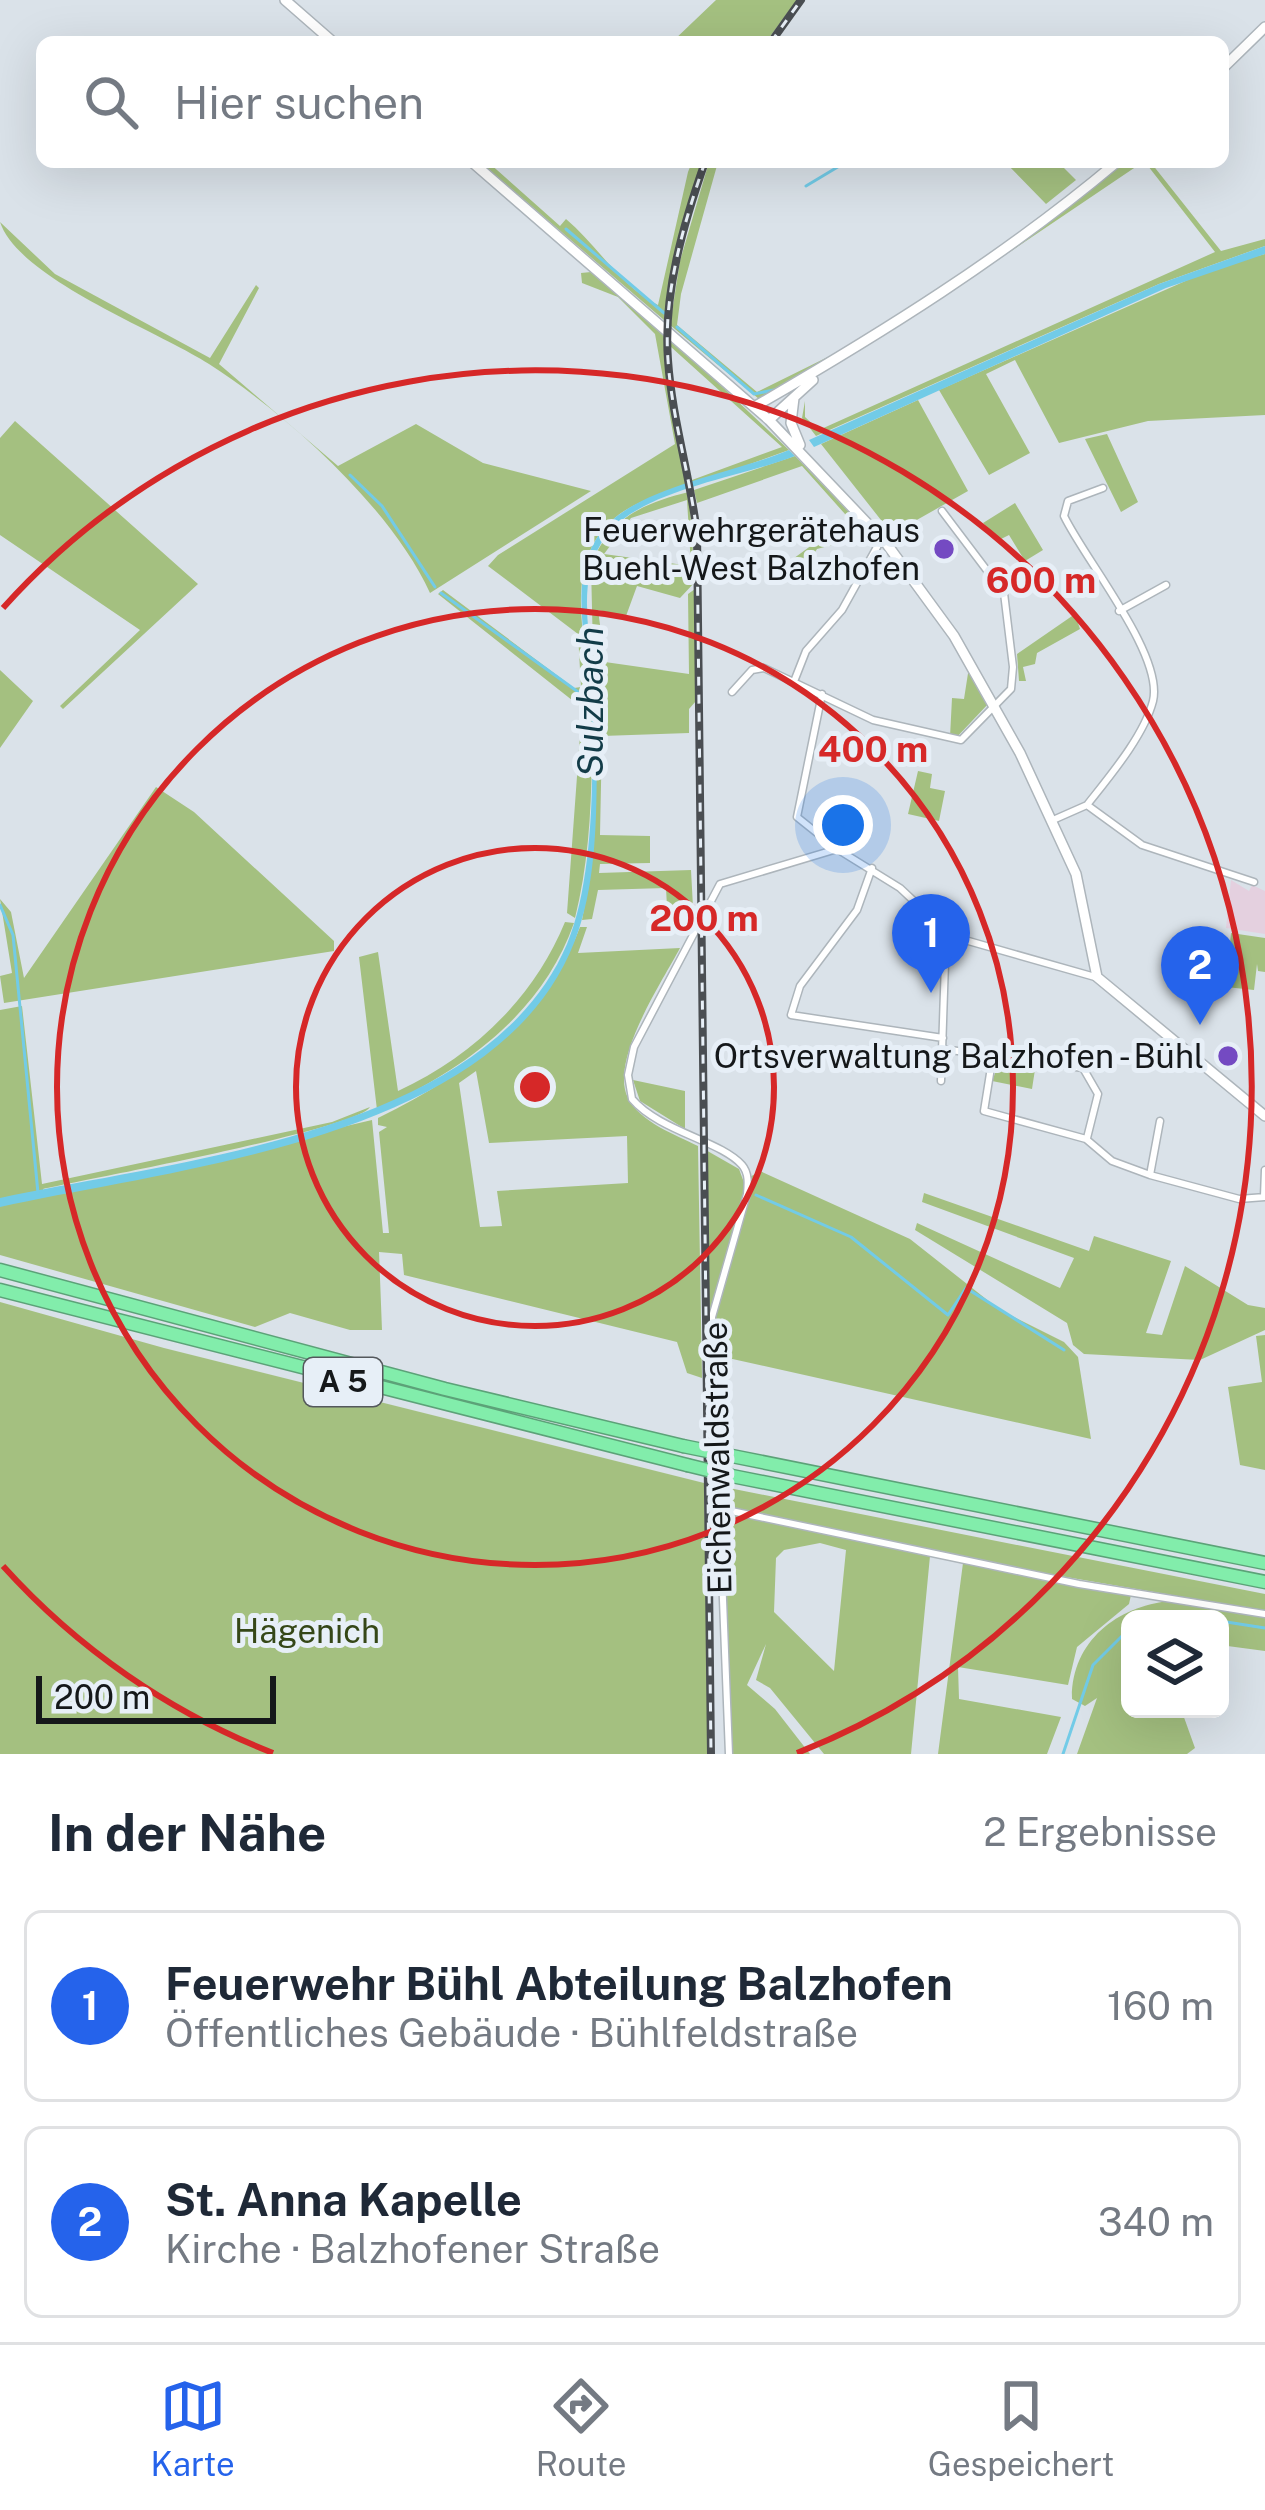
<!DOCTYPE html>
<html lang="de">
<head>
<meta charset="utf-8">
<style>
	body { margin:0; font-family:"Public Sans",sans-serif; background:#f2f2f3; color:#1f2937 }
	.controls { position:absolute; right:36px; bottom:36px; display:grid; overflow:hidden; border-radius:18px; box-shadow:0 12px 48px #0002 }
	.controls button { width:108px; height:108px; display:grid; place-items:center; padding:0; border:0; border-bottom:3px solid #e0e1e3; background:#fff; color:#1f2937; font:60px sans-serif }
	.scale { position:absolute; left:36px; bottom:30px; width:240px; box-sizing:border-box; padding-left:12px; border:6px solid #15181a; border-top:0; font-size:33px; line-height:42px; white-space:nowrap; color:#15181a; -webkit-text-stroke:9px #e7eff7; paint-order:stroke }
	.you { position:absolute; left:843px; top:825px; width:42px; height:42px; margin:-30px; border:9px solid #fff; border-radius:50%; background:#1a73e8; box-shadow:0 0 0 18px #1a73e833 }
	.badge { display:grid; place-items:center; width:78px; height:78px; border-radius:50%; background:#2563eb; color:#fff; font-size:39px; font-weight:700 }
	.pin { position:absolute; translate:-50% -99px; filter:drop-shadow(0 3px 6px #0008) }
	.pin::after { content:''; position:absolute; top:63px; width:42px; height:36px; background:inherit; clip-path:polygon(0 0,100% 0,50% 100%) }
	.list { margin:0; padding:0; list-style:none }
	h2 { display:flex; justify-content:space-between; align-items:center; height:156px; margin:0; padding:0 48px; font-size:51px }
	h2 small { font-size:39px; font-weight:400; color:#747a83 }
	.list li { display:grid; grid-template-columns:78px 1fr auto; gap:36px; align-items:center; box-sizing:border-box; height:192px; margin:0 24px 24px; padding:0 24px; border:3px solid #e0e1e3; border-radius:18px }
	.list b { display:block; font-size:45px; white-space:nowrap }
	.list p { margin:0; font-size:39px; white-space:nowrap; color:#747a83 }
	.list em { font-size:39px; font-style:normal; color:#747a83 }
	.icon { flex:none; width:66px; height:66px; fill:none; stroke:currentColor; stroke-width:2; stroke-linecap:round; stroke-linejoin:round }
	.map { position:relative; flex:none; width:1265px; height:1754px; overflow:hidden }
	.search { position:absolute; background:#fff; box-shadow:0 12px 48px #0002; left:36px; right:36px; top:36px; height:132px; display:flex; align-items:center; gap:30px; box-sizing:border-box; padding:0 42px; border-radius:18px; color:#747a83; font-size:45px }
	.sheet { height:588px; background:#fff }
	nav { display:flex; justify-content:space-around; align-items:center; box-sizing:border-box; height:168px; border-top:3px solid #e0e1e3; background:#fff; font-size:33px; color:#747a83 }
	nav a { display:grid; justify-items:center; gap:6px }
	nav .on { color:#2563eb }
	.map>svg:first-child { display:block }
</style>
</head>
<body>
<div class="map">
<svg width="1265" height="1754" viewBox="0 0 1265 1754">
	<rect width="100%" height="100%" fill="#dae2e9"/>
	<path fill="#e4d0df" d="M 1231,880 L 1249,891 L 1252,885 L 1265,891 L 1265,934 L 1226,928 Z"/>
	<path fill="#a4c080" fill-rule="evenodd" d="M 716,0 L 797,0 L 766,42 L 672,42 Z
		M 480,162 L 488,162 L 560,226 L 566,219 C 598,246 621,287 658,305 L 688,172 L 692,162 L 701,162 L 675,252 L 664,320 Z
		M 709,162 L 718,162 L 681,294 L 677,325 L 757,392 L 846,348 L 759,399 L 670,325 L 680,261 Z
		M 1005,162 L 1058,162 L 1076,180 L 1046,204 Z
		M 1125,162 L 1143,162 L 859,354 L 1007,254 Z
		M 1152,164 L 1221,251 L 1265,239 L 1265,246 L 1159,284 L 816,436 L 802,418 L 805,401 L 805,417 L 819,430 L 1215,252 L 1148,166 Z
		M 0,222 L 55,274 L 210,358 L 256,285 L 259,288 L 219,364 L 338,466 L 416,424 L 483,463 L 591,491 L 430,593 C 392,509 287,414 209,364 C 158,331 19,279 0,222 Z
		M 1265,254 L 1265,415 L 1148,421 L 1059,443 L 1015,360 L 986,374 L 1030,453 L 989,475 L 939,390 L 1217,267 Z
		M 591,272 L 664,333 L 668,391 L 688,487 C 652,496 615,507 595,541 C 567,589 589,654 591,706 C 593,774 592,851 575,918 L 567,913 L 582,708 L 438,594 L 443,590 L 574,688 L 581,687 L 578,634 L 488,566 L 498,555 L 675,444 L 655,334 L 618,297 L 582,283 L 581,273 Z
		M 671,338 L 789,450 L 693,485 L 692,480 L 782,447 L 671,347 Z
		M 918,400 L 968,491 L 892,534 L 821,444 Z
		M 15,421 L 198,584 L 63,709 L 60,706 L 140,630 L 0,535 L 0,438 Z
		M 1107,434 L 1138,502 L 1121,512 L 1085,439 Z
		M 795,456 L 875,539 L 873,544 L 858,538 L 817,549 L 797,581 L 775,572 L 812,545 L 862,533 L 802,466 L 697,503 L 694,490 Z
		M 689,492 L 695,582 L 680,598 L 637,586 L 626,616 L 598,610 L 605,662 L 689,674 L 688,594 L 695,589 L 696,701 L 689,709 L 689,733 L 602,736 L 600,835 L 650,836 L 650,863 L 600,864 L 599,873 L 691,870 L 693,907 L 667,907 L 666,888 L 598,890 L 592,919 L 582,920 L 590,876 L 596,777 L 591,566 C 608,519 643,503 689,492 ZM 687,500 L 691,566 L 604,554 L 631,518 Z
		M 1015,503 L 1043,550 L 1025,561 L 1009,535 L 999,540 L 983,523 Z
		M 1075,614 L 1080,629 L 1037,653 L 1035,664 L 1023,667 L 1026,681 L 1019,681 L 1017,654 Z
		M 969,667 L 989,703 L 955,739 L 950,737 L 952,698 L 964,699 Z
		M 0,670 L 33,701 L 0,748 Z
		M 918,771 L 932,774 L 930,788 L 945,791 L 939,821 L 908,814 Z
		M 156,787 L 194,812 L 334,941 L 334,951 L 4,1003 L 0,976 L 12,973 L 0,899 L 11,912 L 24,978 Z
		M 565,922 L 574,923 C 541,1016 462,1070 377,1110 L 359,957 L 378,952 L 398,1091 C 472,1057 534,998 565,922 Z
		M 580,927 L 587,927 L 578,953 L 680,948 C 662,982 609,1061 628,1098 C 640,1122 676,1135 698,1146 L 702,1378 L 687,1373 L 677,1342 L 404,1275 L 402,1254 L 379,1252 L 382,1330 L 350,1330 L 290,1313 L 255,1327 L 0,1255 L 0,1010 L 22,1006 L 42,1184 L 332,1122 L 370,1107 C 358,1129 88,1179 43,1189 L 45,1196 L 372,1120 L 383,1233 L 389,1233 L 379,1132 L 387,1127 L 378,1125 L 378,1118 C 464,1076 545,1019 580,927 ZM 476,1071 L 489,1143 L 627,1136 L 628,1183 L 497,1191 L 502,1226 L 480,1227 L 459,1083 Z
		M 1231,933 L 1265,938 L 1265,972 L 1258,971 L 1257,964 L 1254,990 L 1226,987 Z
		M 1001,1058 L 1036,1063 L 1032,1089 L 992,1081 Z
		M 633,1080 L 685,1091 L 685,1129 L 640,1101 Z
		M 704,1149 L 739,1169 L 746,1188 L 710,1324 Z
		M 760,1171 L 910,1239 L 1000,1310 L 1064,1342 L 1078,1357 L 1091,1439 L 719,1356 L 715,1304 L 750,1177 Z
		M 924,1193 L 1089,1251 L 1094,1236 L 1171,1261 L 1146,1333 L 1162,1335 L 1185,1266 L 1248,1305 L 1265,1308 L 1265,1330 L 1200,1360 L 1084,1354 L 1073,1345 L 1067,1323 L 915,1230 L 917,1223 L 1060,1288 L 1074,1258 L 922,1202 Z
		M 0,1302 L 164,1348 L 704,1483 L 710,1754 L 0,1754 Z
		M 1265,1335 L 1265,1470 L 1240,1465 L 1228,1387 L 1262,1382 L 1256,1336 Z
		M 719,1486 L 1265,1594 L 1265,1611 L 1031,1571 L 830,1528 L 830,1534 L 930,1556 L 911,1754 L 824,1754 L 770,1688 L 756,1680 L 766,1644 L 747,1685 L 775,1709 L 810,1754 L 733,1754 L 719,1540 L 725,1505 ZM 820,1543 L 846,1550 L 834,1671 L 774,1612 L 776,1558 L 784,1550 Z
		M 963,1563 L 1131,1595 L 1129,1604 L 1077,1647 L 1068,1685 L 958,1667 L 959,1699 L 1061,1717 L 1047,1754 L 938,1754 Z
		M 1170,1601 L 1265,1617 L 1265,1651 L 1220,1645 L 1220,1619 L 1130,1619 L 1130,1709 L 1181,1709 L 1195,1748 L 1187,1754 L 1077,1754 L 1097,1698 L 1085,1706 L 1072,1699 C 1071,1642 1117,1606 1170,1601 Z"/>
	<path fill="#72cbe7" d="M 1265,246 L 1265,254 L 1166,288 L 814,447 L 809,440 L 1159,284 Z
		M 789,450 L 795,456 C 742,477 640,490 606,536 C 568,586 599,665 597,722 C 596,789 600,865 579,929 C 512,1138 181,1167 0,1207 L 0,1198 C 177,1160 486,1134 567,944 C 594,880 594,771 591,701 C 588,645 564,572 606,526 C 643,486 738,472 789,450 Z"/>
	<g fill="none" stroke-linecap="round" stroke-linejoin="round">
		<path stroke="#72cbe7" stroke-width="3" d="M 806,186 L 846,162
			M 566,229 L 664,313
			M 677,327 L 754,394 L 774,390
			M 350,475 L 382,506 L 435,587
			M 441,593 L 592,702
			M 0,905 L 13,935 L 38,1193
			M 756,1195 L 851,1237 L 948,1315 L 966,1288 L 1064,1350
			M 1158,1619 L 1205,1619
			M 1220,1621 L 1265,1628
			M 1063,1754 L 1093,1665 L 1130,1628"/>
		<defs>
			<path id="minor" d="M 1119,611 L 1166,585
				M 795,679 L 806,651 L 842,610 L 882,538
				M 732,692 L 752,670 L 764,668 L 873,720 L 961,740 L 1011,689 L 1013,667 L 1004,593 L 942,511
				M 822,694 L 797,817 L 837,849
				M 1087,805 C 1109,777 1144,736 1153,701 C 1164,655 1085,560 1064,516 L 1068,501 L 1103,488
				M 1053,820 L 1087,805 L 1142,845 L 1254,882
				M 872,868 L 857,910 L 800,986 L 791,1015 L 943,1038
				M 943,1049 L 1083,1068 L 1098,1094 L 1087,1138
				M 993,1055 L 984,1111 L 1086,1139 L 1112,1161 L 1150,1175 L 1239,1199 L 1265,1197
				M 941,1081 L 945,962 L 951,936
				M 1150,1175 L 1160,1121
				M 1264,1196 L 1265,1170
				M 717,1508 L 1079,1584 L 1265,1614
				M 729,1754 L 712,1317 L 747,1194 C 748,1184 749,1173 742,1165 C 721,1141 659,1131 632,1099 L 628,1075 L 634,1047 L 720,884 L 837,849 L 900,888 L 951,936 L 1095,977"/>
			<path id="tertiary" d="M 285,0 L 333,42
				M 1223,68 L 1265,27
				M 472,162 L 769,420 L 886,543 L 954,636 L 1020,753 L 1076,874 L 1097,977 L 1265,1116
				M 794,398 L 791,423 L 800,445
				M 754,407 C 882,333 1004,257 1117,162
				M 769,420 L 813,380"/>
			<path id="motorway" d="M 0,1270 L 445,1389 L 683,1446
				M 0,1290 L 687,1465
				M 732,1456 L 1265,1563
				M 732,1476 L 1265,1582"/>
		</defs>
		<use href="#minor" stroke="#adb5bb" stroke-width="9"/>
		<use href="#tertiary" stroke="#adb5bb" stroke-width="12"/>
		<use href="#motorway" stroke="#5ca278" stroke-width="15"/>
		<use href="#minor" stroke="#fff" stroke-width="6"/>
		<use href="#tertiary" stroke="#fff" stroke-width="9"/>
		<use href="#motorway" stroke="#82edab" stroke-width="12"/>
		<defs>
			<path id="rail" d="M 771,42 L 801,0
				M 705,162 C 683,225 663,294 668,360 C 672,419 690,475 697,533 L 711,1754"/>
		</defs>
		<use href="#rail" stroke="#4a4e52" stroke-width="8"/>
		<use href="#rail" stroke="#e7eff7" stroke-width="3" stroke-dasharray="9" stroke-linecap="butt"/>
		<defs>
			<path id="motorway-bridge" d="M 683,1446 L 732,1456
				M 687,1465 L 732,1476"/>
		</defs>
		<use href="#motorway-bridge" stroke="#5ca278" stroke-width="15" stroke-linecap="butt"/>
		<use href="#motorway-bridge" stroke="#82edab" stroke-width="12"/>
	</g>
	<g fill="none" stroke="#d62828" stroke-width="6">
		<circle cx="535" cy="1087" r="239"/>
		<circle cx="535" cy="1087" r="478"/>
		<path d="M273 1753A716 716 0 0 1 3 1566M3 608A716 716 0 1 1 797 1753"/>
	</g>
	<g fill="#744ac2" stroke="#e7eff7" stroke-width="4.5">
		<circle cx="944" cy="549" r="12"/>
		<circle cx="1228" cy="1056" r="12"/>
	</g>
	<g text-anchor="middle" stroke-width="10" stroke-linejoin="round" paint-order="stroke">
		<rect fill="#e7eff7" stroke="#54585c" stroke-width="3" x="304" y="1358" width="78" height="48" rx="9"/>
		<g font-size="30" font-weight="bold" fill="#15181a">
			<text x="343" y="1392">A 5</text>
		</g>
		<g font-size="33" fill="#15181a" stroke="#e7eff7" text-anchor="end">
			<text x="920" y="542">Feuerwehrgerätehaus<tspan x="920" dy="38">Buehl-West Balzhofen</tspan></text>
			<text x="1204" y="1068">Ortsverwaltung Balzhofen - Bühl</text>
		</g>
		<g font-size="33" fill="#15181a" stroke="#e7eff7">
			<text transform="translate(717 1458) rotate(-91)" y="12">Eichenwaldstraße</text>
		</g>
		<g font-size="33" fill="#354717" stroke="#e7eff7">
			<text x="307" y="1643">Hägenich</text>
		</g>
		<g font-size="36" font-style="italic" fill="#133c48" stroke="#e7eff7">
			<text transform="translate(590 702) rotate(-90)" y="13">Sulzbach</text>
		</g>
	</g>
	<circle cx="535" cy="1087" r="18" fill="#d62828" stroke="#e7eff7" stroke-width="6"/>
	<g font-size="36" text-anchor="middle" font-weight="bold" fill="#d62828" stroke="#e7eff7" stroke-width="10" stroke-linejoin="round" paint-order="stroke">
		<text x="1041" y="593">600 m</text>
		<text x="873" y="762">400 m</text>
		<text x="704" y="931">200 m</text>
	</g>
</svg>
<div class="controls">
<button><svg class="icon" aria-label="layers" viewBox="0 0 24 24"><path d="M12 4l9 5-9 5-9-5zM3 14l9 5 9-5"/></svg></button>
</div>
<div class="scale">200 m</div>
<div class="you"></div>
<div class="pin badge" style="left:931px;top:993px">1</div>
<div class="pin badge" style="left:1200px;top:1025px">2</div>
<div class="search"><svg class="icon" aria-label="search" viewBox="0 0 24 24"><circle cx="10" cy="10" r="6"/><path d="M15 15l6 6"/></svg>Hier suchen</div>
</div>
<section class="sheet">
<h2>In der Nähe<small>2 Ergebnisse</small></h2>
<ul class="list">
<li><span class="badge">1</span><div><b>Feuerwehr Bühl Abteilung Balzhofen</b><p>Öffentliches Gebäude · Bühlfeldstraße</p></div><em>160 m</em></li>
<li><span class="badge">2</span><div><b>St. Anna Kapelle</b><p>Kirche · Balzhofener Straße</p></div><em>340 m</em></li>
</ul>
</section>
<nav>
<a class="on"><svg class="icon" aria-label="map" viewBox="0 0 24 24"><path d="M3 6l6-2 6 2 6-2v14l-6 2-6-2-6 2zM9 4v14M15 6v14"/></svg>Karte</a>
<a><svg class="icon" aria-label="directions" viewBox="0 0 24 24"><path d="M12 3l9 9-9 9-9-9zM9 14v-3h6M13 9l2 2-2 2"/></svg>Route</a>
<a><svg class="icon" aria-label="saved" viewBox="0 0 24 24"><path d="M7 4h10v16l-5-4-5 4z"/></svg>Gespeichert</a>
</nav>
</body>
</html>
